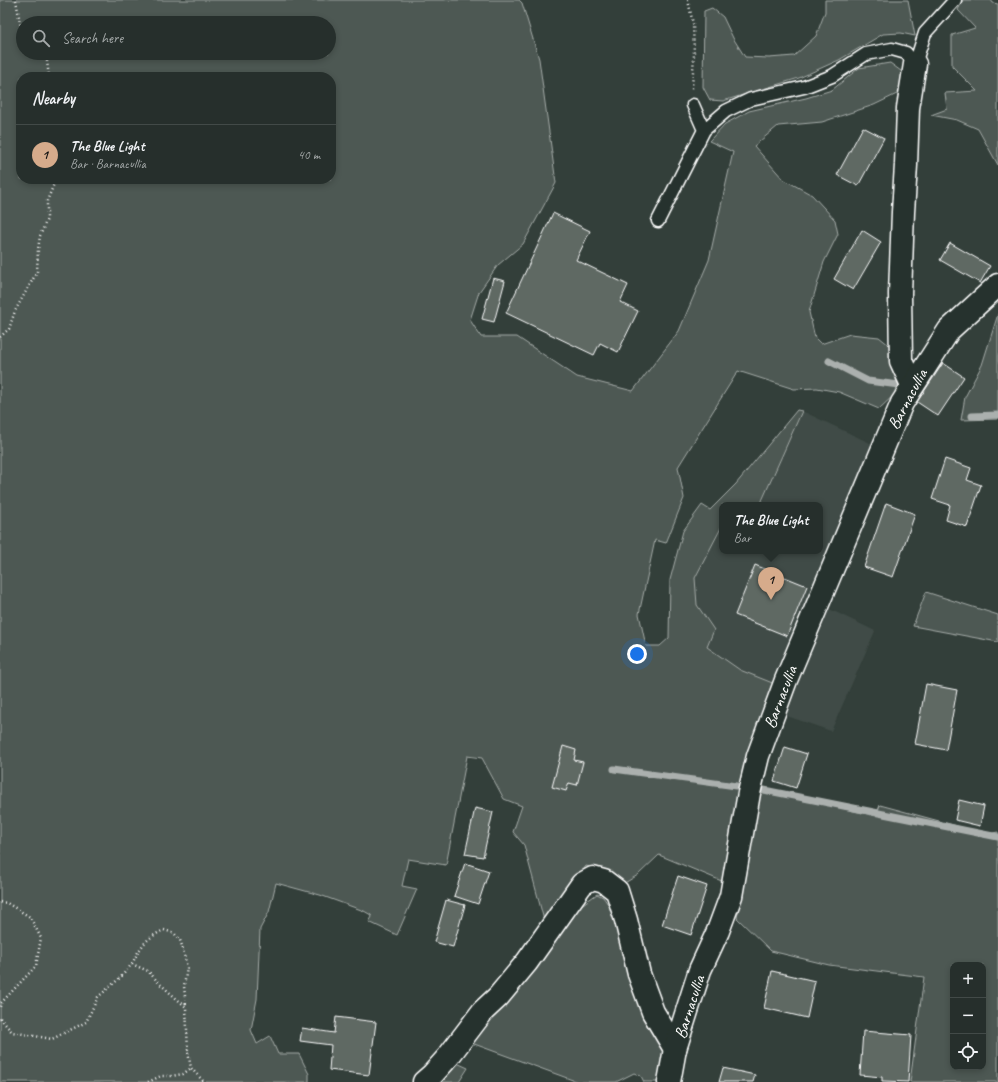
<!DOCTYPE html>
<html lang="en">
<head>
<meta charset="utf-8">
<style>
	body { margin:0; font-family:Caveat,sans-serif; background:#2e3734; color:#f1f3f6 }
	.controls { position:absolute; right:12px; bottom:12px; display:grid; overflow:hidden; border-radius:8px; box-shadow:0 2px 6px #0003 }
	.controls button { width:36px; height:36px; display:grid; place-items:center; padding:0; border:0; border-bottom:1px solid #424a48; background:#262f2c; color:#f1f3f6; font:20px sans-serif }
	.you { position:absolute; left:637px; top:654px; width:14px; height:14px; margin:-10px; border:3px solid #fff; border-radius:50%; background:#1a73e8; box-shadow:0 0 0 6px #1a73e833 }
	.badge { display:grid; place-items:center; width:26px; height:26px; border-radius:50%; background:#d6ab8b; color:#111; font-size:13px; font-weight:700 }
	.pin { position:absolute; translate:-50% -33px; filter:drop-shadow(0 1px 2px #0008) }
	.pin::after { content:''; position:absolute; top:21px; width:14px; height:12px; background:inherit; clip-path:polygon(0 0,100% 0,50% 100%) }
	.popup { position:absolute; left:719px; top:502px; width:104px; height:52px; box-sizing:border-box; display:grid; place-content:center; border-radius:8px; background:#262f2c; filter:drop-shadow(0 1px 3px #0005); font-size:13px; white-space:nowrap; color:#a4a9a9 }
	.popup b { font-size:15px; color:#f1f3f6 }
	.popup::after { content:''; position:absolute; left:50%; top:100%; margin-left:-8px; border:8px solid transparent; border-top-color:#262f2c }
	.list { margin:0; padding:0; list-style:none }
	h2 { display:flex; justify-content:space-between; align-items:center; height:52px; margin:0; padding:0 16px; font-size:17px }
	h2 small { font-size:13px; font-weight:400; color:#a4a9a9 }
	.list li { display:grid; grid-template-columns:26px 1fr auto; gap:12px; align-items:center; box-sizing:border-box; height:60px; padding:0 16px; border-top:1px solid #424a48 }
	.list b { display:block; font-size:15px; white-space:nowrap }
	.list p { margin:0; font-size:13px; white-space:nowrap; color:#a4a9a9 }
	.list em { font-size:13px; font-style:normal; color:#a4a9a9 }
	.icon { flex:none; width:22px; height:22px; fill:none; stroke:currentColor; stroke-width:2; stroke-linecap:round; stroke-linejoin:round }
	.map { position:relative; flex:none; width:998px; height:1082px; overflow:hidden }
	.search { position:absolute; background:#262f2c; box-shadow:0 2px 6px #0003; left:16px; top:16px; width:320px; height:44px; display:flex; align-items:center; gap:10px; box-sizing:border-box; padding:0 14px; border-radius:22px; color:#a4a9a9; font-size:15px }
	.panel { position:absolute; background:#262f2c; box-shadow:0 2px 6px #0003; left:16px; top:72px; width:320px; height:112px; border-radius:16px }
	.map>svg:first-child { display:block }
</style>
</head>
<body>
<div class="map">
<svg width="998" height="1082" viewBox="0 0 998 1082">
	<rect width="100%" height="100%" fill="#333f3a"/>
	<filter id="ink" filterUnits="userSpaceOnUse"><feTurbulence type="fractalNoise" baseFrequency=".025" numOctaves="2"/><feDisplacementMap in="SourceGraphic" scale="8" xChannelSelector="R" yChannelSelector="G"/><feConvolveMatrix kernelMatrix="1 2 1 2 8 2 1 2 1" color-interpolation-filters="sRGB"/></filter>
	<g filter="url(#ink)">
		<path fill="#404c47" d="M 802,411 L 872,444 L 775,684 L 740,670 L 707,647 L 714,630 L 697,605 L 695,578 L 722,526 L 722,551 L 820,551 L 820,505 L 760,505 Z
			M 825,607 L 875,631 L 831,731 L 781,714 Z"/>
		<path fill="#4d5853" stroke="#a6aca9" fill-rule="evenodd" d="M 0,0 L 519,0 L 522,3 L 539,59 L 556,183 L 523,244 L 498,265 L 479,292 L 470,320 L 481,337 L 517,337 L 577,377 L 633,391 L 679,331 L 709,260 L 733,152 L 709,141 L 725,124 L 749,111 L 806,98 L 832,90 L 859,68 L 890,63 L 905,74 L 901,92 L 874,105 L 822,122 L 778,126 L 754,146 L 783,179 L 812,195 L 835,220 L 838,234 L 824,262 L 809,312 L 815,338 L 821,344 L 850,334 L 879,337 L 894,349 L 897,370 L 895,394 L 879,409 L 839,392 L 817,388 L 794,389 L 738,371 L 678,467 L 684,498 L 666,543 L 655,540 L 639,614 L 646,646 L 660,646 L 669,638 L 670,580 L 683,531 L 702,505 L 710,510 L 736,484 L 797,410 L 802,411 L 760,505 L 722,505 L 722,526 L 695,578 L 697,605 L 714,630 L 707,647 L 740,670 L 775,684 L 724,882 L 659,855 L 638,875 L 623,884 L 608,871 L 586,866 L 545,924 L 524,845 L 513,832 L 522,806 L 504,799 L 482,758 L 467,756 L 446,865 L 408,859 L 402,886 L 417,889 L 397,935 L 369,922 L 372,917 L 371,915 L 364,911 L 320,895 L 276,883 L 269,912 L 260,929 L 257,999 L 251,1030 L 257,1044 L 270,1036 L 278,1054 L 299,1054 L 309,1074 L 309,1082 L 0,1082 ZM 23,23 L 329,23 L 329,53 L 23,53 ZM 21,77 L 331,77 L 331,179 L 21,179 Z
			M 825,0 L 908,0 L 915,36 L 901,33 L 883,34 L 839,60 L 799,78 L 723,101 L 710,100 L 703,87 L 704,11 L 712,8 L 723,17 L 733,38 L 745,57 L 769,58 L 794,56 L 816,36 L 825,12 Z
			M 963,0 L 991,0 L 993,3 L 998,4 L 998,165 L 978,129 L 957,120 L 931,115 L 947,109 L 945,93 L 977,91 L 952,66 L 952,35 L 975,28 L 958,10 Z
			M 998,314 L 998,419 L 961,420 L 965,397 L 982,365 Z
			M 926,592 L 998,615 L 998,642 L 913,626 Z
			M 759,789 L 876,816 L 880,805 L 987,834 L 998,832 L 998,1082 L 910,1082 L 924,977 L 829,965 L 771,951 L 737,918 ZM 953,965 L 983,965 L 983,1067 L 953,1067 Z
			M 597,894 L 603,897 L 615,914 L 663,1050 L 665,1058 L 661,1082 L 644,1082 L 641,1076 L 634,1073 L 616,1082 L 578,1082 L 466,1041 L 575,910 L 587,901 Z
			M 448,1059 L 468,1068 L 459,1082 L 435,1082 Z"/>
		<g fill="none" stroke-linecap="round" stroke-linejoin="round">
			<path stroke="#abb0ae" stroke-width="7" d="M 829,361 L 868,381 L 899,385
				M 972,416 L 998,415
				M 614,769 L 736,786
				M 759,789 L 998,837"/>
		</g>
		<path fill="#5f6964" stroke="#fff" d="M 863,127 L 884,138 L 858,186 L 837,175 Z
			M 553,213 L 590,231 L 576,260 L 628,285 L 620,302 L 638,311 L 618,352 L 600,343 L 594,355 L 506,313 Z
			M 862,230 L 881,242 L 853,290 L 834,279 Z
			M 950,243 L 990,266 L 980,283 L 940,260 Z
			M 493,278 L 505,281 L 494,322 L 482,319 Z
			M 943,363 L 964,377 L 938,416 L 917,402 Z
			M 945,459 L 971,468 L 967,480 L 981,485 L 967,527 L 946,520 L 950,505 L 932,499 Z
			M 886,503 L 915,514 L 893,577 L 864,567 Z
			M 755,565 L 807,586 L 787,636 L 735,615 Z
			M 926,684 L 957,690 L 946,750 L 915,744 Z
			M 563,746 L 576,750 L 574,760 L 583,762 L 577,785 L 569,783 L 566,791 L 552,787 Z
			M 785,747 L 807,754 L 796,788 L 774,781 Z
			M 959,800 L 984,806 L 980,826 L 955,820 Z
			M 475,808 L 493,812 L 483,857 L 465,854 Z
			M 465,863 L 489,871 L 478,904 L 454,896 Z
			M 678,876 L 707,886 L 691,935 L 662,925 Z
			M 446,900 L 465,905 L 453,947 L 434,942 Z
			M 772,971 L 815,981 L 807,1018 L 764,1008 Z
			M 336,1017 L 376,1022 L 369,1075 L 329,1070 L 331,1045 L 300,1041 L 302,1028 L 334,1033 Z
			M 863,1031 L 911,1035 L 908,1082 L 882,1081 L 882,1077 L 860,1075 Z
			M 723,1068 L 755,1075 L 753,1082 L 719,1082 Z"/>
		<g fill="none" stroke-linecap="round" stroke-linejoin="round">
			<defs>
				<path id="service" d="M 915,64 L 925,33 L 955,0
					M 693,105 L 704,130 L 726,111 L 751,99 L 804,87 L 832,76 L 866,54 L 892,49 L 906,53 L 915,64
					M 658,221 L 704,130"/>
				<path id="minor" d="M 912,385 L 901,361 L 900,294 L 903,212 L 906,165 L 908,108 L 915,64
					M 424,1082 L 432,1075 L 448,1057 L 483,1011 L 498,997 L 527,962 L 582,884 L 593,878 L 604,881 L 617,891 L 626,920 L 639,974 L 653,1012 L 675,1049"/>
				<path id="tertiary" d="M 669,1082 L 675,1049 L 700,970 L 718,931 L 731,896 L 749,793 L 758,756 L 786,680 L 902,403 L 949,330 L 998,285"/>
			</defs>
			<use href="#service" stroke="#fff" stroke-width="15"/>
			<use href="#minor" stroke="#fff" stroke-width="25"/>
			<use href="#tertiary" stroke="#fff" stroke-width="25"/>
			<path stroke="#fff" stroke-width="2.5" stroke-dasharray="1 3" stroke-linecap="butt" d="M 16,0 L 22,34 L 23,35
				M 688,0 L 693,24 L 694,54 L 692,89
				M 46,53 L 49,77
				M 0,337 L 9,329 L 15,311 L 37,272 L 38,249 L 40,236 L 47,219 L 47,201 L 56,179
				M 0,902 L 7,903 L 30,917 L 41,938 L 36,966 L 1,1003 L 0,1007
				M 132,964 C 140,947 146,938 164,930 L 174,933 L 180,940 L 183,949 L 187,968 L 184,986 L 186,1007
				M 0,1018 L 12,1032 L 52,1039 L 86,1022 L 98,997 L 121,977 L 132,964 L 148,971 L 160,984 L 186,1007 L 188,1052 L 191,1068 L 204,1082
				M 148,1082 L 161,1076 L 171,1076 L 183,1074 L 191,1068"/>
			<use href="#service" stroke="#26332d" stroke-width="12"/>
			<use href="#minor" stroke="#26332d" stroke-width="22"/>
			<use href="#tertiary" stroke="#26332d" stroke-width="22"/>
		</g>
	</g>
	<g text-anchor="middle" stroke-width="3" stroke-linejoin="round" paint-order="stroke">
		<g font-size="17" fill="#fff" stroke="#26332d">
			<text transform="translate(907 399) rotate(-62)" y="6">Barnacullia</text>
			<text transform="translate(780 697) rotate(-69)" y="6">Barnacullia</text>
			<text transform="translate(689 1007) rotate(-72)" y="6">Barnacullia</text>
		</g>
	</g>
</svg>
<div class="controls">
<button>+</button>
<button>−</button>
<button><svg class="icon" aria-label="locate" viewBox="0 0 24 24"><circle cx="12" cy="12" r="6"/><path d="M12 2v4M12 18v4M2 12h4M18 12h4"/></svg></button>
</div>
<div class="you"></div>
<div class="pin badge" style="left:771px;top:600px">1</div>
<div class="popup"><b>The Blue Light</b>Bar</div>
<div class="search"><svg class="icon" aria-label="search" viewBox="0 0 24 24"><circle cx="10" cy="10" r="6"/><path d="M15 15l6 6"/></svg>Search here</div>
<section class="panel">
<h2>Nearby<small></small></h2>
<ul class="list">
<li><span class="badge">1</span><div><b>The Blue Light</b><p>Bar · Barnacullia</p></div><em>40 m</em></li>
</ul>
</section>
</div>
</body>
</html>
